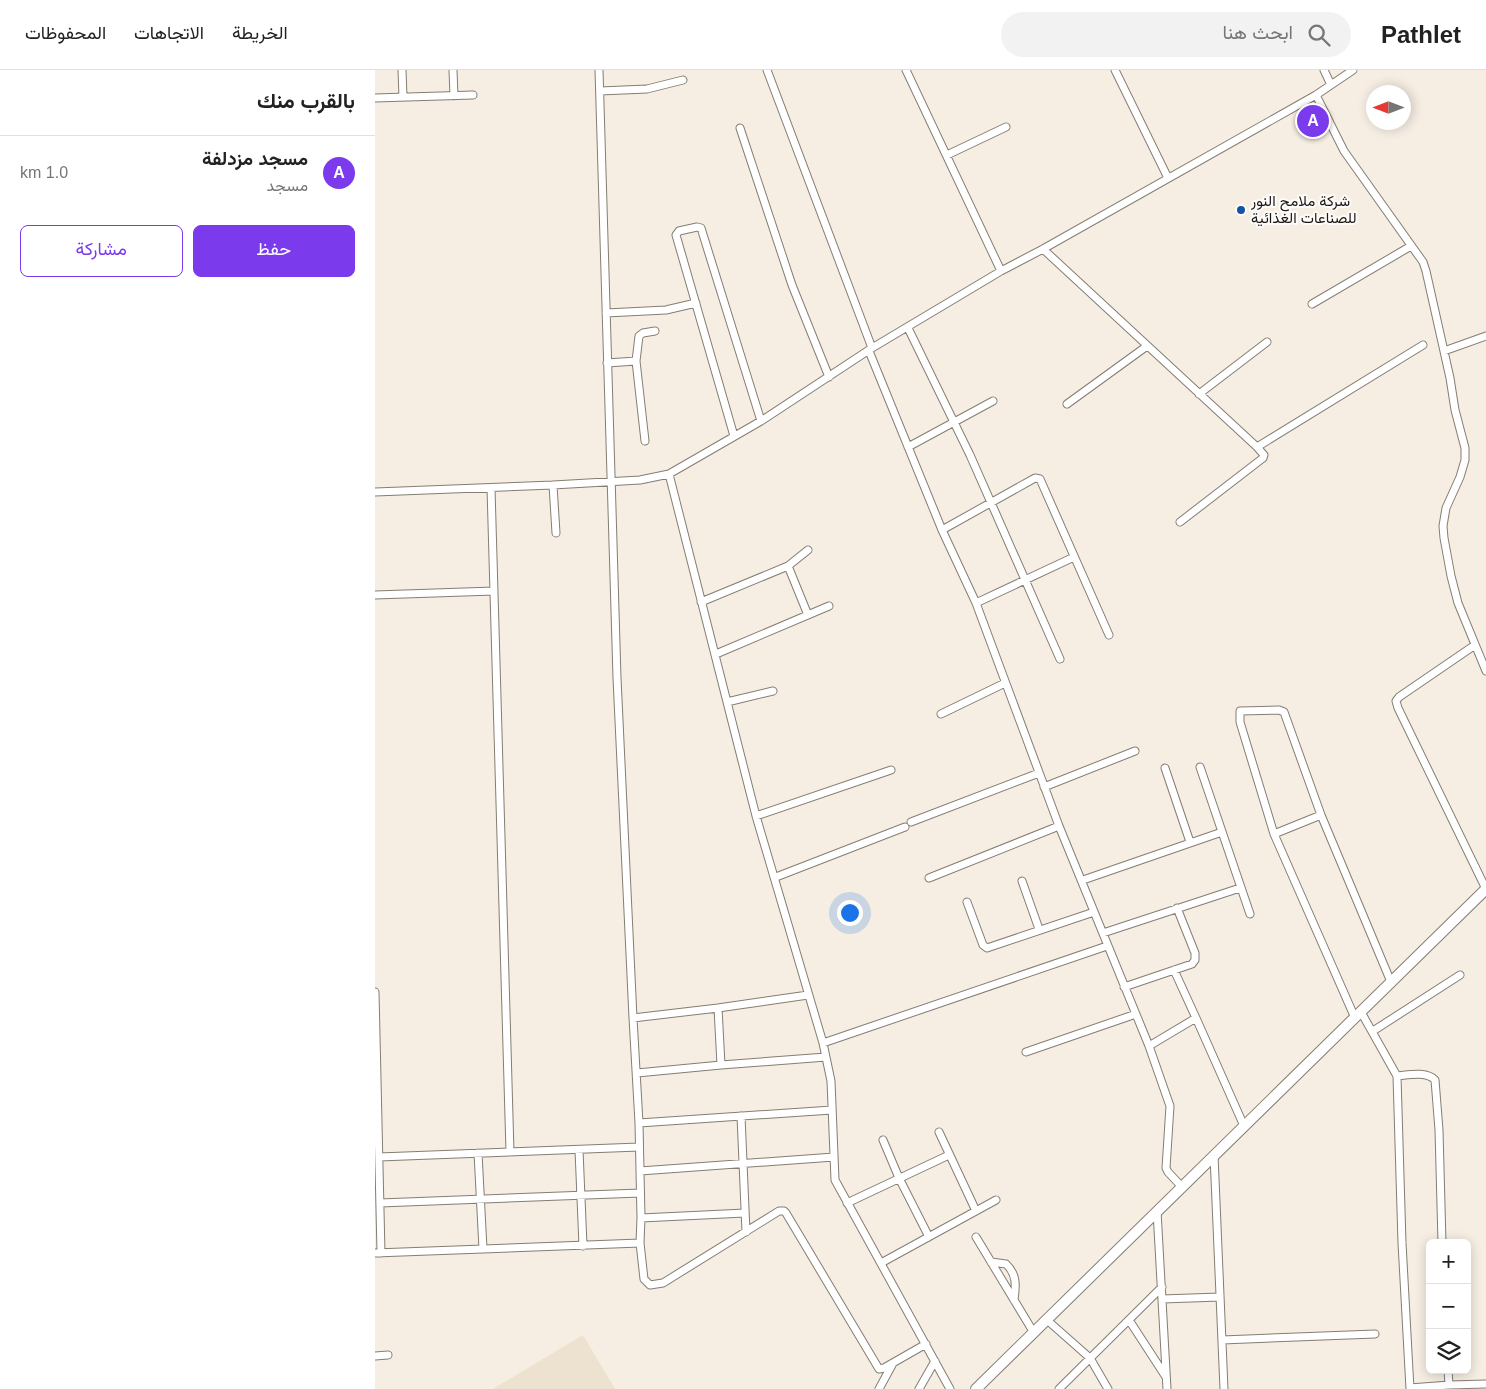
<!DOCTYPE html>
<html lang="ar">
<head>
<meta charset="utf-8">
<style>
	body { margin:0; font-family:Arial,Vazirmatn,sans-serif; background:#f2f2f2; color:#222; direction:rtl }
	.controls { position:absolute; right:15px; bottom:15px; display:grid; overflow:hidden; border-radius:8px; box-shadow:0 2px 12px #0003 }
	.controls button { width:45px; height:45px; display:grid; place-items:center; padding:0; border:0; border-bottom:1px solid #e0e0e0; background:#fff; color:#222; font:25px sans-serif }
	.compass { position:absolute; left:991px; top:15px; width:45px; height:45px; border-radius:50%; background:#fff; box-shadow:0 2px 12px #0003; rotate:270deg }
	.you { position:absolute; left:474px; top:842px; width:18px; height:18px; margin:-12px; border:4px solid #fff; border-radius:50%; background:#1a73e8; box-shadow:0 0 0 8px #1a73e833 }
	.badge { display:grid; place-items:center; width:32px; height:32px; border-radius:50%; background:#7c3aed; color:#fff; font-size:16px; font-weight:700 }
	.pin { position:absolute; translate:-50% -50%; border:2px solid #fff; box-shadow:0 1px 5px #0006 }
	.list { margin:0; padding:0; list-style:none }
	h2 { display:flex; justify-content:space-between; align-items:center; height:65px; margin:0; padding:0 20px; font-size:21px }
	h2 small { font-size:16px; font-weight:400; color:#767676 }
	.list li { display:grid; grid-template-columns:32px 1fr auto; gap:15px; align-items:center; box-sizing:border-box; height:75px; padding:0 20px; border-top:1px solid #e0e0e0 }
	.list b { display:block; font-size:19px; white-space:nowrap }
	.list p { margin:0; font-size:16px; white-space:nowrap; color:#767676 }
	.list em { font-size:16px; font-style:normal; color:#767676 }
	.actions { display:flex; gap:10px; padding:15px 20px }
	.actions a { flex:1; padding:11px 0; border:1px solid #7c3aed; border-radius:8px; text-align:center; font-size:18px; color:#7c3aed }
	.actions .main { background:#7c3aed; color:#fff }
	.icon { flex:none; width:28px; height:28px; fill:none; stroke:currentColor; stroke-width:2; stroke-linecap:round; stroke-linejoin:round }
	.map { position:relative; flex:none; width:1111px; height:1319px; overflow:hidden; direction:ltr }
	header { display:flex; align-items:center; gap:30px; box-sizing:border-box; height:70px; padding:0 25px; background:#fff; border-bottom:1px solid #e0e0e0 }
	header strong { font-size:24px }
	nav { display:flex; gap:28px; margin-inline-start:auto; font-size:18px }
	.search { width:350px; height:45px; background:#f2f2f2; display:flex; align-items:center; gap:12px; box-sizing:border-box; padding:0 18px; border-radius:28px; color:#767676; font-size:19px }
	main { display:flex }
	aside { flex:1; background:#fff }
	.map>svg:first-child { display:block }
</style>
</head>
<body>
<header>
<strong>Pathlet</strong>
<div class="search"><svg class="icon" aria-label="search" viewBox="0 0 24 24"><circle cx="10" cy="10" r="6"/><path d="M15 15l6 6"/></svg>ابحث هنا</div>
<nav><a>الخريطة</a><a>الاتجاهات</a><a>المحفوظات</a></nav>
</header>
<main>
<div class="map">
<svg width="1111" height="1319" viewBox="0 0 1111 1319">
	<rect width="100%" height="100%" fill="#f6eee3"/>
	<path fill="#ede1cf" d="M 208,1265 L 240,1319 L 118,1319 Z"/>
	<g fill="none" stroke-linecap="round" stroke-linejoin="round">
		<defs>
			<path id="street" d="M 27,0 L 28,27
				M 78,0 L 79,26
				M 224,0 L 242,608 L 258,948 L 343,938 L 346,995 L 262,1003
				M 392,0 L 497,278
				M 531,0 L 626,201
				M 740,0 L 793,108
				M 949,0 L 956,15
				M 225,21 L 272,19 L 308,10
				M 941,25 L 969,81 L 1048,192 L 1051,201 L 1075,308 L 1080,340 L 1090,378 L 1090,390 L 1085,407 L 1071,438 L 1068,456 L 1069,468 L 1076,506 L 1083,533 L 1111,601
				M 0,28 L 98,25
				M 365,58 L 417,215 L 454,307
				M 572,85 L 631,57
				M 668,179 L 882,377 L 889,385 L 888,388 L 805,452
				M 937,234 L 1036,176
				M 231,243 L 291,240 L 321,233
				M 533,258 L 595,385 L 685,589
				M 494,281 L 567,460 L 601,533 L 684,756 L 774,976 L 795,1036 L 791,1098 L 793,1102 L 807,1117
				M 1069,281 L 1111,266
				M 261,291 L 264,266 L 268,263 L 280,261
				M 232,293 L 261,291 L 270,371
				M 824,324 L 892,272
				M 692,334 L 772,276
				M 359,366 L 301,165 L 304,161 L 322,157 L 326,158 L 386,351
				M 533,377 L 618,331
				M 882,377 L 1048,275
				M 294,404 L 381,746 L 448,973 L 456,1011 L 460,1110 L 575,1319
				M 178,415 L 181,463
				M 116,418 L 135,1082
				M 0,422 L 178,415 L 265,410 L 294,404 L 386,351 L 497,278 L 626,201 L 668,179 L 941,25 L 978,0
				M 567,460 L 660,408 L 665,409 L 734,565
				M 413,496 L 433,480
				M 0,525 L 119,521
				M 326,532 L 413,496 L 433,545
				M 601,533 L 699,487
				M 1100,575 L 1024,627 L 1021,631 L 1023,638 L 1111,819
				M 341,584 L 454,536
				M 352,632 L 398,621
				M 566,644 L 630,613
				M 825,697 L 875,844
				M 790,698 L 815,772
				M 669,717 L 760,681
				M 381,746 L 516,700
				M 536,752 L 664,703
				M 899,764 L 946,745
				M 401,807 L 530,757
				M 554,808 L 684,756
				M 708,810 L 847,762
				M 647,811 L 664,859
				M 592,832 L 608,875 L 612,878 L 719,842
				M 728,863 L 865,818
				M 749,917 L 817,894 L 820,890 L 820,883 L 802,838
				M 0,922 L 6,1183
				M 343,938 L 433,925
				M 986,942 L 1022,1006 C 1034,1005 1051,1001 1060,1010 L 1064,1060 L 1067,1173
				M 258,948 L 264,1053 L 266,1148 L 265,1173 L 269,1209 L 275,1215 L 288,1213 L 404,1141 L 409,1141 L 411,1143 L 504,1299 L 509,1298 L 551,1274
				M 821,948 L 869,1056
				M 980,948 L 899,764 L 865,652 L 865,641 L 904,640 L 909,642 L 946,745 L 1016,912
				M 998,961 L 1085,905
				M 448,973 L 732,876
				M 774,976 L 821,948 L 799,900
				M 651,982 L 761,944
				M 346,995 L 451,987
				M 1022,1006 L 1027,1173 L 1035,1319
				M 366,1046 L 371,1162
				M 264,1053 L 457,1040
				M 564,1062 L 601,1141
				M 508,1070 L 524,1108 L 554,1167
				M 204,1080 L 208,1176
				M 103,1083 L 108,1179
				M 839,1085 L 849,1319
				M 4,1087 L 264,1077
				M 265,1101 L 459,1087
				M 5,1133 L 265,1123
				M 472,1133 L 574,1085
				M 782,1141 L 792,1319
				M 266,1148 L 370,1143
				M 601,1167 L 659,1263
				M 0,1183 L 265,1173
				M 616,1192 L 631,1194 C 642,1204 641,1216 639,1230
				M 506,1193 L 621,1130
				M 787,1229 L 845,1227
				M 672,1250 L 715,1288 L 733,1319
				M 754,1250 L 791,1307
				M 847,1270 L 1000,1264
				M 0,1286 L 13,1285
				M 1073,1300 L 1074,1315
				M 1035,1318 L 1074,1315 L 1111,1314
				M 504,1319 L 517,1295
				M 544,1319 L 560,1291
				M 684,1319 L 787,1217"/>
			<path id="secondary" d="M 601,1319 L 1111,819"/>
		</defs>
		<use href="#street" stroke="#847d73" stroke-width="9"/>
		<use href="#secondary" stroke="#847d73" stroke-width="12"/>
		<use href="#street" stroke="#fff" stroke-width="7"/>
		<use href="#secondary" stroke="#fff" stroke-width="10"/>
	</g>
	<circle fill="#1353a4" stroke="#fefcfa" stroke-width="2" cx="866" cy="140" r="5"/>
	<g text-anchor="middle" stroke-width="4" stroke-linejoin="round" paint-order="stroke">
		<g font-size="15" fill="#1a1713" stroke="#fefcfa" text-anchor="start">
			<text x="876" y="136">شركة ملامح النور<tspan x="876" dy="17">للصناعات الغذائية</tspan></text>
		</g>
	</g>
</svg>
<div class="controls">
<button>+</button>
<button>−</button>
<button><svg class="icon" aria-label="layers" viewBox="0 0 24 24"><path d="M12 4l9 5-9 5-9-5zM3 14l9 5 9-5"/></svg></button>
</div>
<svg class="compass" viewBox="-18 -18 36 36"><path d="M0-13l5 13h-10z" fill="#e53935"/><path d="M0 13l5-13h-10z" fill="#767676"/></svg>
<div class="you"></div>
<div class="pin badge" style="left:938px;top:51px">A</div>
</div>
<aside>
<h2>بالقرب منك<small></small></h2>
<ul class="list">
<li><span class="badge">A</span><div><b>مسجد مزدلفة</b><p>مسجد</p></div><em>1.0 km</em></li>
</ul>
<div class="actions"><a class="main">حفظ</a><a>مشاركة</a></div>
</aside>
</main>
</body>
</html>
